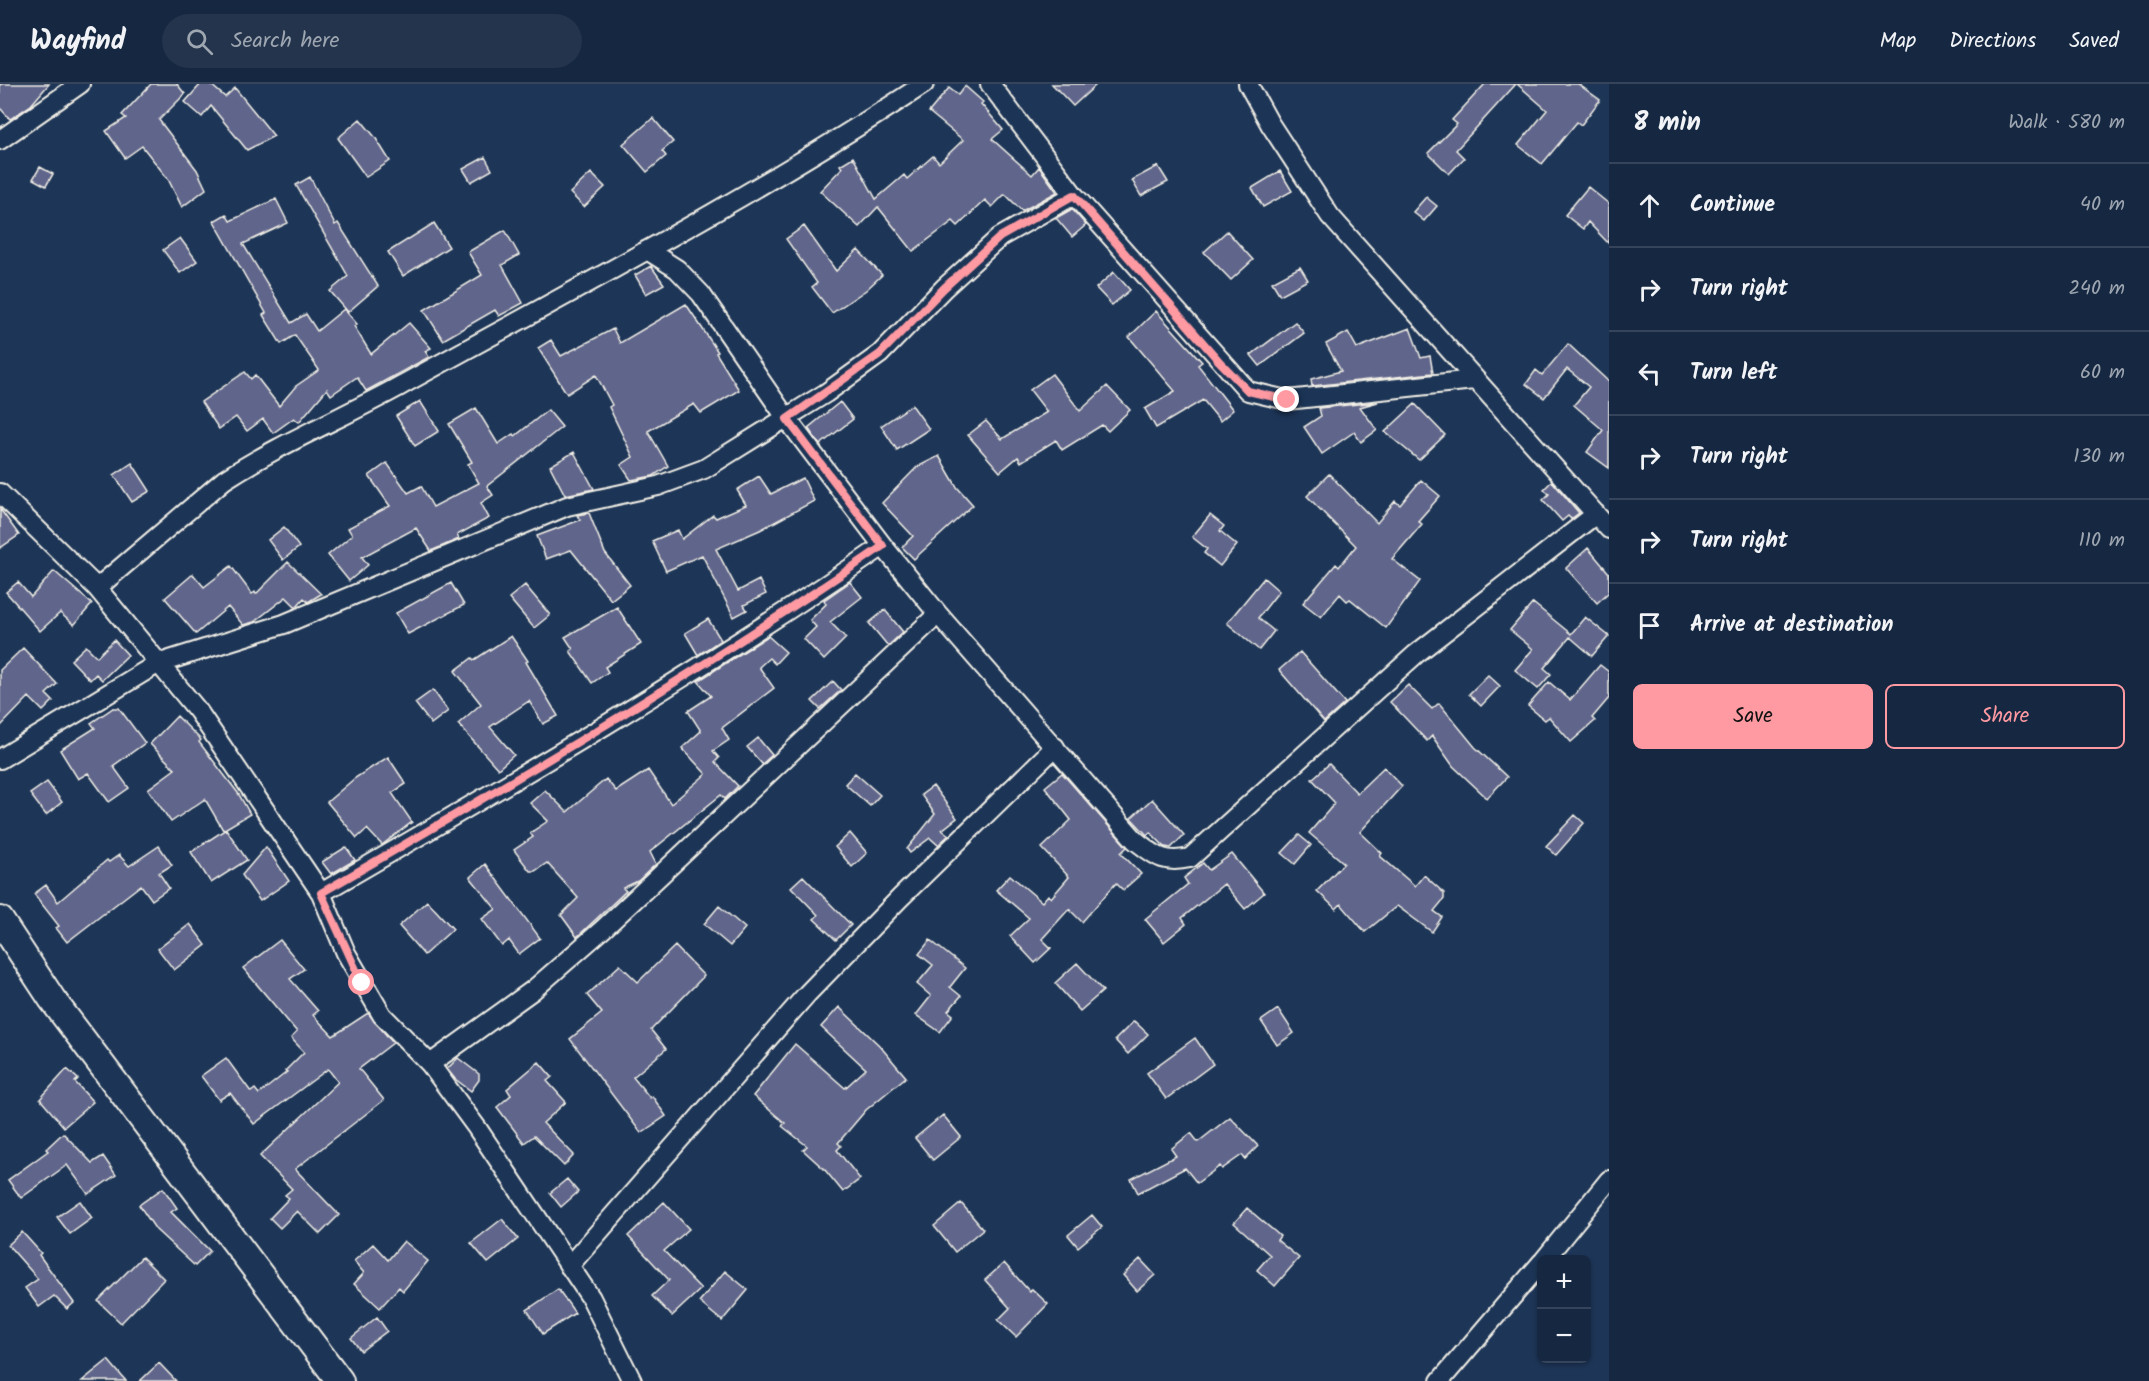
<!DOCTYPE html>
<html lang="en">
<head>
<meta charset="utf-8">
<style>
	body { margin:0; font-family:Kalam,sans-serif; background:#23344c; color:#f1f3f6 }
	.controls { position:absolute; right:18px; bottom:18px; display:grid; overflow:hidden; border-radius:9px; box-shadow:0 2px 4px #0004 }
	.controls button { width:54px; height:54px; display:grid; place-items:center; padding:0; border:0; border-bottom:2px solid #35445a; background:#162841; color:#f1f3f6; font:30px sans-serif }
	.stop { position:absolute; width:18px; height:18px; margin:-14px; border:4px solid #ff9aa2; border-radius:50%; background:#fff }
	.stop.end { background:#ff9aa2; border-color:#fff; box-shadow:0 2px 6px #0008 }
	.list { margin:0; padding:0; list-style:none }
	h2 { display:flex; justify-content:space-between; align-items:center; height:78px; margin:0; padding:0 24px; font-size:26px }
	h2 small { font-size:20px; font-weight:400; color:#9ea6b1 }
	.list li { display:grid; grid-template-columns:39px 1fr auto; gap:18px; align-items:center; box-sizing:border-box; height:84px; padding:0 24px; border-top:2px solid #35445a }
	.list b { display:block; font-size:22px; white-space:nowrap }
	.list em { font-size:20px; font-style:normal; color:#9ea6b1 }
	.actions { display:flex; gap:12px; padding:18px 24px }
	.actions a { flex:1; padding:14px 0; border:2px solid #ff9aa2; border-radius:9px; text-align:center; font-size:21px; color:#ff9aa2 }
	.actions .main { background:#ff9aa2; color:#111 }
	.icon { flex:none; width:33px; height:33px; fill:none; stroke:currentColor; stroke-width:2; stroke-linecap:round; stroke-linejoin:round }
	.map { position:relative; flex:none; width:1609px; height:1297px; overflow:hidden }
	header { display:flex; align-items:center; gap:36px; box-sizing:border-box; height:84px; padding:0 30px; background:#162841; border-bottom:2px solid #35445a }
	header strong { font-size:28px }
	nav { display:flex; gap:33px; margin-inline-start:auto; font-size:21px }
	.search { width:420px; height:54px; background:#23344c; display:flex; align-items:center; gap:15px; box-sizing:border-box; padding:0 21px; border-radius:33px; color:#9ea6b1; font-size:22px }
	main { display:flex }
	aside { flex:1; background:#162841 }
	.map>svg:first-child { display:block }
</style>
</head>
<body>
<header>
<strong>Wayfind</strong>
<div class="search"><svg class="icon" aria-label="search" viewBox="0 0 24 24"><circle cx="10" cy="10" r="6"/><path d="M15 15l6 6"/></svg>Search here</div>
<nav><a>Map</a><a>Directions</a><a>Saved</a></nav>
</header>
<main>
<div class="map">
<svg width="1609" height="1297" viewBox="0 0 1609 1297">
	<rect width="100%" height="100%" fill="#1d3557"/>
	<filter id="ink" filterUnits="userSpaceOnUse"><feTurbulence type="fractalNoise" baseFrequency=".0167" numOctaves="2"/><feDisplacementMap in="SourceGraphic" scale="12" xChannelSelector="R" yChannelSelector="G"/><feConvolveMatrix kernelMatrix="1 2 1 2 8 2 1 2 1" color-interpolation-filters="sRGB"/></filter>
	<g filter="url(#ink)">
		<path fill="#60658b" stroke="#f4f1e8" stroke-width="1.5" d="M 0,0 L 49,0 L 31,21 L 10,35 L 0,24 Z
			M 151,0 L 177,0 L 185,10 L 159,36 L 197,86 L 206,105 L 182,123 L 168,95 L 142,62 L 125,74 L 106,47 L 126,34 L 122,31 Z
			M 201,0 L 210,0 L 225,13 L 235,4 L 274,52 L 247,66 L 211,22 L 202,33 L 185,18 Z
			M 1052,0 L 1097,0 L 1073,22 Z
			M 1485,0 L 1516,0 L 1456,66 L 1464,74 L 1449,90 L 1428,69 L 1457,40 L 1452,36 Z
			M 1517,0 L 1578,0 L 1600,16 L 1581,41 L 1577,38 L 1542,80 L 1518,61 L 1547,26 Z
			M 965,2 L 983,18 L 981,20 L 1003,46 L 992,55 L 1032,91 L 1039,83 L 1057,108 L 1022,127 L 1005,110 L 992,123 L 985,116 L 958,142 L 953,137 L 913,167 L 878,123 L 859,143 L 820,107 L 842,84 L 840,81 L 853,73 L 876,115 L 904,91 L 907,95 L 933,72 L 939,79 L 963,56 L 929,28 L 949,4 L 958,11 Z
			M 653,34 L 673,58 L 662,67 L 666,72 L 647,88 L 623,60 Z
			M 360,35 L 375,53 L 390,77 L 366,93 L 338,54 Z
			M 485,73 L 492,86 L 471,98 L 463,85 Z
			M 1158,82 L 1168,98 L 1141,112 L 1132,96 Z
			M 40,83 L 53,90 L 46,102 L 33,95 Z
			M 1280,87 L 1292,107 L 1263,123 L 1252,104 Z
			M 591,89 L 605,103 L 584,123 L 570,109 Z
			M 310,93 L 335,141 L 338,139 L 378,202 L 348,228 L 330,207 L 348,192 L 296,101 Z
			M 1588,103 L 1609,120 L 1609,160 L 1588,138 L 1583,145 L 1565,131 Z
			M 1426,113 L 1437,122 L 1424,137 L 1413,128 Z
			M 276,115 L 288,139 L 243,160 L 291,239 L 306,230 L 317,247 L 344,225 L 357,240 L 354,242 L 371,270 L 409,239 L 431,264 L 425,267 L 429,273 L 366,307 L 357,293 L 331,311 L 327,305 L 299,338 L 294,334 L 273,349 L 263,335 L 247,347 L 236,333 L 219,345 L 201,318 L 245,288 L 251,295 L 255,291 L 279,322 L 296,302 L 319,286 L 295,251 L 281,260 L 263,231 L 266,229 L 214,137 L 226,130 L 230,137 Z
			M 1072,125 L 1086,141 L 1072,153 L 1056,134 Z
			M 434,139 L 449,163 L 403,192 L 388,168 Z
			M 804,142 L 836,187 L 858,166 L 882,191 L 866,206 L 832,229 L 812,203 L 817,199 L 786,155 Z
			M 505,146 L 519,171 L 502,181 L 523,219 L 499,232 L 495,226 L 443,256 L 424,226 L 482,191 L 468,168 Z
			M 1227,147 L 1253,176 L 1231,196 L 1204,168 Z
			M 180,154 L 197,177 L 180,189 L 163,166 Z
			M 651,182 L 664,200 L 646,210 L 635,191 Z
			M 1300,183 L 1308,196 L 1280,211 L 1272,198 Z
			M 1114,188 L 1130,206 L 1112,221 L 1096,204 Z
			M 686,220 L 718,268 L 716,269 L 739,306 L 701,329 L 694,320 L 648,347 L 668,382 L 653,392 L 631,396 L 621,381 L 633,373 L 609,323 L 612,321 L 596,291 L 567,310 L 538,264 L 551,256 L 561,272 L 613,245 L 620,259 Z
			M 1156,227 L 1202,278 L 1198,281 L 1233,326 L 1220,337 L 1203,316 L 1156,344 L 1145,325 L 1175,307 L 1129,253 Z
			M 1295,238 L 1304,249 L 1260,282 L 1251,271 Z
			M 1410,244 L 1421,274 L 1430,272 L 1433,289 L 1312,302 L 1311,295 L 1341,287 L 1326,260 L 1348,248 L 1357,264 Z
			M 1568,260 L 1609,298 L 1609,384 L 1587,368 L 1603,346 L 1574,321 L 1589,303 L 1567,285 L 1544,314 L 1526,300 L 1536,286 L 1542,291 Z
			M 1052,290 L 1080,327 L 1107,302 L 1130,326 L 1108,347 L 1102,341 L 1062,366 L 1056,356 L 1021,378 L 1018,373 L 1000,388 L 968,351 L 986,337 L 1002,355 L 1047,328 L 1030,306 Z
			M 420,317 L 439,347 L 415,362 L 396,332 Z
			M 840,318 L 853,335 L 820,361 L 808,344 Z
			M 1378,318 L 1360,323 L 1377,346 L 1361,358 L 1354,348 L 1322,370 L 1304,343 L 1321,332 L 1319,324 Z
			M 1415,320 L 1445,351 L 1419,376 L 1385,348 Z
			M 912,321 L 929,345 L 897,366 L 881,342 Z
			M 476,324 L 498,360 L 513,350 L 515,352 L 548,326 L 562,343 L 487,402 L 493,411 L 481,419 L 489,434 L 457,451 L 459,455 L 431,467 L 416,444 L 362,473 L 368,481 L 349,497 L 328,471 L 352,451 L 348,444 L 390,422 L 369,392 L 387,379 L 408,409 L 421,402 L 433,423 L 479,399 L 468,380 L 472,378 L 449,340 Z
			M 574,368 L 594,405 L 565,411 L 550,382 Z
			M 939,372 L 957,403 L 973,421 L 914,475 L 902,463 L 913,452 L 882,419 L 917,383 Z
			M 132,379 L 150,407 L 132,418 L 114,391 Z
			M 1329,390 L 1377,439 L 1395,417 L 1400,421 L 1421,396 L 1440,412 L 1418,437 L 1422,440 L 1392,475 L 1420,497 L 1386,544 L 1350,515 L 1347,517 L 1340,510 L 1321,533 L 1303,519 L 1336,480 L 1339,483 L 1356,462 L 1307,412 Z
			M 759,392 L 771,410 L 803,394 L 814,417 L 760,446 L 716,465 L 738,507 L 759,496 L 766,510 L 744,521 L 747,526 L 734,533 L 702,471 L 666,487 L 652,457 L 678,446 L 682,455 L 713,431 L 716,434 L 746,421 L 737,406 Z
			M 1552,397 L 1579,429 L 1571,435 L 1568,432 L 1562,437 L 1543,416 L 1549,410 L 1544,405 Z
			M 0,425 L 19,451 L 0,464 Z
			M 589,429 L 605,469 L 630,501 L 611,516 L 571,466 L 546,475 L 537,452 L 580,436 L 577,431 Z
			M 1210,431 L 1224,442 L 1220,447 L 1237,461 L 1220,482 L 1204,469 L 1207,465 L 1192,453 Z
			M 284,443 L 299,463 L 283,476 L 268,456 Z
			M 1588,464 L 1609,489 L 1609,508 L 1597,519 L 1566,484 Z
			M 288,478 L 321,510 L 308,518 L 304,514 L 296,523 L 286,513 L 254,538 L 243,541 L 228,523 L 196,550 L 165,514 L 193,490 L 204,503 L 231,482 L 252,510 L 255,508 L 256,510 Z
			M 54,487 L 92,520 L 74,541 L 60,529 L 40,547 L 6,508 L 18,498 L 31,513 Z
			M 1264,494 L 1279,507 L 1258,534 L 1274,547 L 1259,566 L 1227,539 Z
			M 850,498 L 862,513 L 830,538 L 846,554 L 824,576 L 804,555 L 816,543 L 810,536 L 826,520 L 824,516 Z
			M 451,499 L 464,521 L 408,550 L 396,529 Z
			M 525,501 L 550,531 L 534,544 L 509,514 Z
			M 1533,519 L 1571,550 L 1585,533 L 1609,552 L 1592,572 L 1570,553 L 1544,584 L 1551,590 L 1538,605 L 1515,586 L 1533,565 L 1510,546 Z
			M 617,523 L 641,560 L 605,583 L 608,588 L 592,599 L 570,567 L 573,565 L 565,553 Z
			M 885,526 L 903,548 L 888,562 L 869,539 Z
			M 708,535 L 721,556 L 698,571 L 685,549 Z
			M 511,552 L 528,577 L 526,578 L 558,632 L 543,640 L 529,617 L 490,643 L 514,671 L 498,685 L 458,640 L 481,620 L 455,587 L 472,574 L 474,576 Z
			M 768,552 L 786,568 L 775,580 L 769,574 L 759,583 L 774,604 L 722,644 L 729,656 L 713,667 L 719,674 L 715,678 L 738,702 L 725,715 L 721,711 L 650,768 L 656,780 L 638,797 L 623,804 L 626,807 L 577,853 L 561,831 L 578,814 L 547,779 L 535,787 L 530,787 L 514,766 L 533,753 L 530,749 L 548,737 L 530,719 L 545,706 L 567,728 L 606,695 L 616,707 L 648,686 L 671,720 L 706,690 L 682,664 L 701,647 L 688,627 L 711,612 L 698,597 Z
			M 114,556 L 128,571 L 102,596 L 96,590 L 90,596 L 71,576 L 86,562 L 97,573 Z
			M 23,564 L 57,600 L 46,610 L 53,617 L 43,627 L 29,613 L 0,643 L 0,586 Z
			M 1300,568 L 1345,619 L 1324,638 L 1279,586 Z
			M 1600,581 L 1609,588 L 1609,614 L 1592,634 L 1595,637 L 1571,658 L 1549,633 L 1545,636 L 1528,622 L 1549,598 L 1570,616 Z
			M 1488,591 L 1500,602 L 1481,622 L 1469,610 Z
			M 833,597 L 841,606 L 820,625 L 812,617 Z
			M 1408,601 L 1432,625 L 1439,619 L 1475,663 L 1507,693 L 1487,714 L 1453,682 L 1432,652 L 1427,657 L 1390,618 Z
			M 433,606 L 448,627 L 431,640 L 415,619 Z
			M 113,624 L 119,624 L 145,659 L 113,682 L 129,704 L 109,718 L 88,689 L 78,695 L 60,666 L 95,644 L 91,639 Z
			M 177,632 L 201,656 L 199,658 L 238,709 L 250,730 L 223,746 L 205,715 L 171,738 L 148,705 L 175,685 L 150,660 Z
			M 758,654 L 772,671 L 762,680 L 747,663 Z
			M 388,673 L 406,700 L 392,709 L 412,738 L 382,761 L 367,745 L 357,754 L 327,718 L 355,694 Z
			M 1329,680 L 1357,709 L 1384,683 L 1402,702 L 1360,748 L 1382,769 L 1380,772 L 1415,802 L 1424,791 L 1444,809 L 1444,815 L 1434,827 L 1442,833 L 1432,848 L 1397,822 L 1365,848 L 1341,820 L 1336,825 L 1317,807 L 1344,779 L 1309,749 L 1335,719 L 1312,695 Z
			M 855,689 L 880,711 L 870,722 L 845,700 Z
			M 1062,689 L 1127,763 L 1121,769 L 1141,790 L 1123,806 L 1116,799 L 1082,838 L 1069,825 L 1042,855 L 1051,864 L 1035,879 L 1010,852 L 1029,834 L 996,806 L 1010,791 L 1042,818 L 1048,811 L 1051,814 L 1069,793 L 1042,764 L 1071,736 L 1045,703 Z
			M 47,698 L 62,718 L 46,731 L 30,710 Z
			M 933,702 L 957,734 L 942,746 L 949,751 L 938,761 L 930,754 L 910,769 L 907,765 L 935,730 L 921,711 Z
			M 1152,715 L 1184,751 L 1171,764 L 1165,763 L 1150,748 L 1147,751 L 1131,734 Z
			M 1575,731 L 1584,739 L 1556,771 L 1546,762 Z
			M 226,745 L 247,776 L 211,799 L 191,768 Z
			M 850,749 L 867,769 L 852,783 L 835,763 Z
			M 1299,751 L 1311,761 L 1295,780 L 1282,769 Z
			M 159,762 L 172,781 L 159,789 L 169,804 L 152,816 L 141,801 L 67,858 L 56,844 L 59,842 L 34,810 L 46,801 L 58,818 L 107,776 L 109,778 L 119,771 L 129,782 Z
			M 266,763 L 289,797 L 260,817 L 242,791 Z
			M 346,763 L 355,776 L 331,790 L 322,778 Z
			M 1232,770 L 1264,809 L 1245,825 L 1224,800 L 1182,834 L 1186,840 L 1164,858 L 1145,835 L 1188,800 L 1184,794 L 1203,779 L 1209,786 Z
			M 485,780 L 540,854 L 519,870 L 509,856 L 502,862 L 482,835 L 496,825 L 470,793 Z
			M 803,792 L 851,841 L 836,856 L 814,835 L 818,831 L 791,803 Z
			M 427,817 L 453,845 L 424,871 L 399,842 Z
			M 719,822 L 745,844 L 730,862 L 704,840 Z
			M 190,840 L 206,861 L 174,886 L 158,865 Z
			M 280,856 L 304,885 L 290,895 L 318,927 L 313,931 L 333,952 L 368,929 L 393,959 L 359,985 L 384,1016 L 295,1085 L 339,1131 L 320,1150 L 297,1127 L 280,1144 L 270,1134 L 289,1114 L 285,1111 L 292,1105 L 260,1072 L 338,998 L 328,985 L 254,1040 L 230,1009 L 219,1016 L 201,992 L 226,974 L 251,1008 L 255,1005 L 259,1010 L 287,988 L 285,987 L 304,968 L 291,954 L 297,948 L 243,884 Z
			M 930,856 L 965,884 L 950,903 L 961,912 L 948,927 L 953,931 L 940,948 L 916,931 L 931,912 L 917,900 L 933,881 L 919,870 Z
			M 675,862 L 704,892 L 651,946 L 666,965 L 633,993 L 650,1014 L 652,1012 L 666,1032 L 641,1049 L 570,955 L 602,929 L 587,911 L 620,881 L 638,898 Z
			M 1077,879 L 1103,907 L 1080,927 L 1055,899 Z
			M 839,923 L 879,961 L 906,993 L 866,1026 L 838,1059 L 841,1062 L 837,1066 L 860,1095 L 843,1108 L 825,1086 L 803,1066 L 807,1062 L 782,1042 L 785,1039 L 753,1012 L 795,960 L 845,1004 L 866,985 L 821,943 Z
			M 1278,925 L 1294,949 L 1277,961 L 1261,937 Z
			M 1134,937 L 1148,950 L 1128,970 L 1115,956 Z
			M 1195,954 L 1213,980 L 1166,1015 L 1147,989 Z
			M 458,974 L 479,990 L 479,996 L 471,1007 L 455,995 L 447,985 Z
			M 539,978 L 552,993 L 547,997 L 566,1018 L 543,1039 L 574,1071 L 564,1082 L 534,1052 L 524,1059 L 497,1023 L 511,1011 L 507,1005 Z
			M 67,985 L 78,995 L 75,998 L 93,1018 L 64,1043 L 40,1015 Z
			M 943,1031 L 961,1053 L 933,1076 L 915,1054 Z
			M 1230,1033 L 1258,1062 L 1245,1075 L 1242,1071 L 1222,1085 L 1220,1082 L 1197,1099 L 1185,1084 L 1138,1109 L 1131,1095 L 1176,1072 L 1171,1065 L 1191,1049 L 1198,1058 Z
			M 63,1049 L 92,1079 L 103,1072 L 116,1091 L 88,1110 L 67,1081 L 21,1114 L 8,1096 L 48,1067 L 46,1065 Z
			M 567,1095 L 578,1108 L 561,1123 L 550,1109 Z
			M 163,1104 L 177,1124 L 171,1128 L 210,1167 L 195,1182 L 156,1146 L 139,1121 Z
			M 80,1117 L 92,1134 L 70,1150 L 57,1133 Z
			M 664,1118 L 689,1145 L 664,1167 L 701,1205 L 672,1232 L 652,1212 L 669,1196 L 628,1152 Z
			M 961,1119 L 983,1145 L 955,1168 L 934,1142 Z
			M 1247,1124 L 1280,1152 L 1277,1156 L 1299,1174 L 1275,1202 L 1257,1186 L 1270,1171 L 1234,1139 Z
			M 1092,1131 L 1102,1143 L 1078,1163 L 1068,1151 Z
			M 502,1135 L 518,1155 L 488,1179 L 471,1159 Z
			M 22,1148 L 41,1169 L 39,1171 L 74,1219 L 67,1225 L 54,1212 L 39,1223 L 25,1204 L 38,1195 L 8,1161 Z
			M 404,1157 L 428,1177 L 403,1207 L 399,1203 L 380,1224 L 354,1200 L 364,1189 L 354,1177 L 373,1160 L 388,1176 Z
			M 142,1173 L 164,1195 L 121,1239 L 98,1217 Z
			M 1140,1175 L 1155,1191 L 1137,1207 L 1123,1191 Z
			M 1004,1179 L 1030,1208 L 1032,1205 L 1048,1220 L 1016,1253 L 998,1236 L 1010,1224 L 985,1196 Z
			M 725,1187 L 748,1206 L 722,1237 L 699,1218 Z
			M 558,1205 L 575,1229 L 543,1250 L 527,1226 Z
			M 377,1233 L 387,1247 L 361,1267 L 351,1254 Z
			M 108,1276 L 126,1297 L 82,1297 Z
			M 159,1279 L 176,1297 L 140,1297 Z"/>
		<g fill="none" stroke-linecap="round" stroke-linejoin="round">
			<defs>
				<path id="street" d="M 990,0 L 1074,111 L 1248,307 L 1287,316 L 1474,296
					M 1248,0 L 1270,40 L 1330,132 L 1609,445
					M 0,56 L 80,0
					M 647,166 L 677,185 L 701,210 L 787,335 L 883,462 L 938,530 L 1135,756 C 1156,772 1163,780 1190,774 L 1416,570 L 1596,430
					M 0,409 L 97,504 L 198,627 L 321,809 L 346,869 L 382,931 L 430,980 L 477,1044 L 591,1214 L 632,1297
					M 97,504 L 224,396 C 279,360 342,334 400,302 C 576,205 756,111 924,0
					M 0,675 L 157,580 L 284,540 L 567,422 L 658,402 L 704,385 L 826,309 L 880,270 L 944,204 L 1000,153 L 1074,111
					M 321,809 C 511,699 702,587 883,462
					M 430,980 L 533,906 L 603,845 L 938,530
					M 1544,1176 L 1609,1096
					M 569,1182 L 807,910 L 900,814 L 1055,663
					M 1440,1297 L 1542,1178"/>
				<path id="secondary" d="M 0,836 L 52,915 L 340,1297"/>
			</defs>
			<use href="#street" stroke="#f4f1e8" stroke-width="22"/>
			<use href="#secondary" stroke="#f4f1e8" stroke-width="30"/>
			<use href="#street" stroke="#1d3557" stroke-width="18"/>
			<use href="#secondary" stroke="#1d3557" stroke-width="26"/>
		</g>
	</g>
	<g fill="none" stroke-linecap="round" stroke-linejoin="round" filter="url(#ink)">
		<path stroke="#ff9aa2" stroke-width="8" d="M 362,899 L 321,809 C 511,699 702,587 883,462 L 787,335 L 880,270 L 944,204 L 1000,153 L 1074,111 L 1219,277 L 1248,307 L 1287,316"/>
	</g>
</svg>
<div class="controls">
<button>+</button>
<button>−</button>
</div>
<div class="stop" style="left:362px;top:899px"></div>
<div class="stop end" style="left:1287px;top:316px"></div>
</div>
<aside>
<h2>8 min<small>Walk · 580 m</small></h2>
<ul class="list">
<li><svg class="icon" aria-label="ahead" viewBox="0 0 24 24"><path d="M12 20V5M6 11l6-6 6 6"/></svg><div><b>Continue</b></div><em>40 m</em></li>
<li><svg class="icon" aria-label="right" viewBox="0 0 24 24"><path d="M7 20v-9h11M14 6l5 5-5 5"/></svg><div><b>Turn right</b></div><em>240 m</em></li>
<li><svg class="icon" aria-label="left" viewBox="0 0 24 24"><path d="M17 20v-9H6M10 6l-5 5 5 5"/></svg><div><b>Turn left</b></div><em>60 m</em></li>
<li><svg class="icon" aria-label="right" viewBox="0 0 24 24"><path d="M7 20v-9h11M14 6l5 5-5 5"/></svg><div><b>Turn right</b></div><em>130 m</em></li>
<li><svg class="icon" aria-label="right" viewBox="0 0 24 24"><path d="M7 20v-9h11M14 6l5 5-5 5"/></svg><div><b>Turn right</b></div><em>110 m</em></li>
<li><svg class="icon" aria-label="arrive" viewBox="0 0 24 24"><path d="M6 21V4h12l-3 4 3 4H6"/></svg><div><b>Arrive at destination</b></div></li>
</ul>
<div class="actions"><a class="main">Save</a><a>Share</a></div>
</aside>
</main>
</body>
</html>
